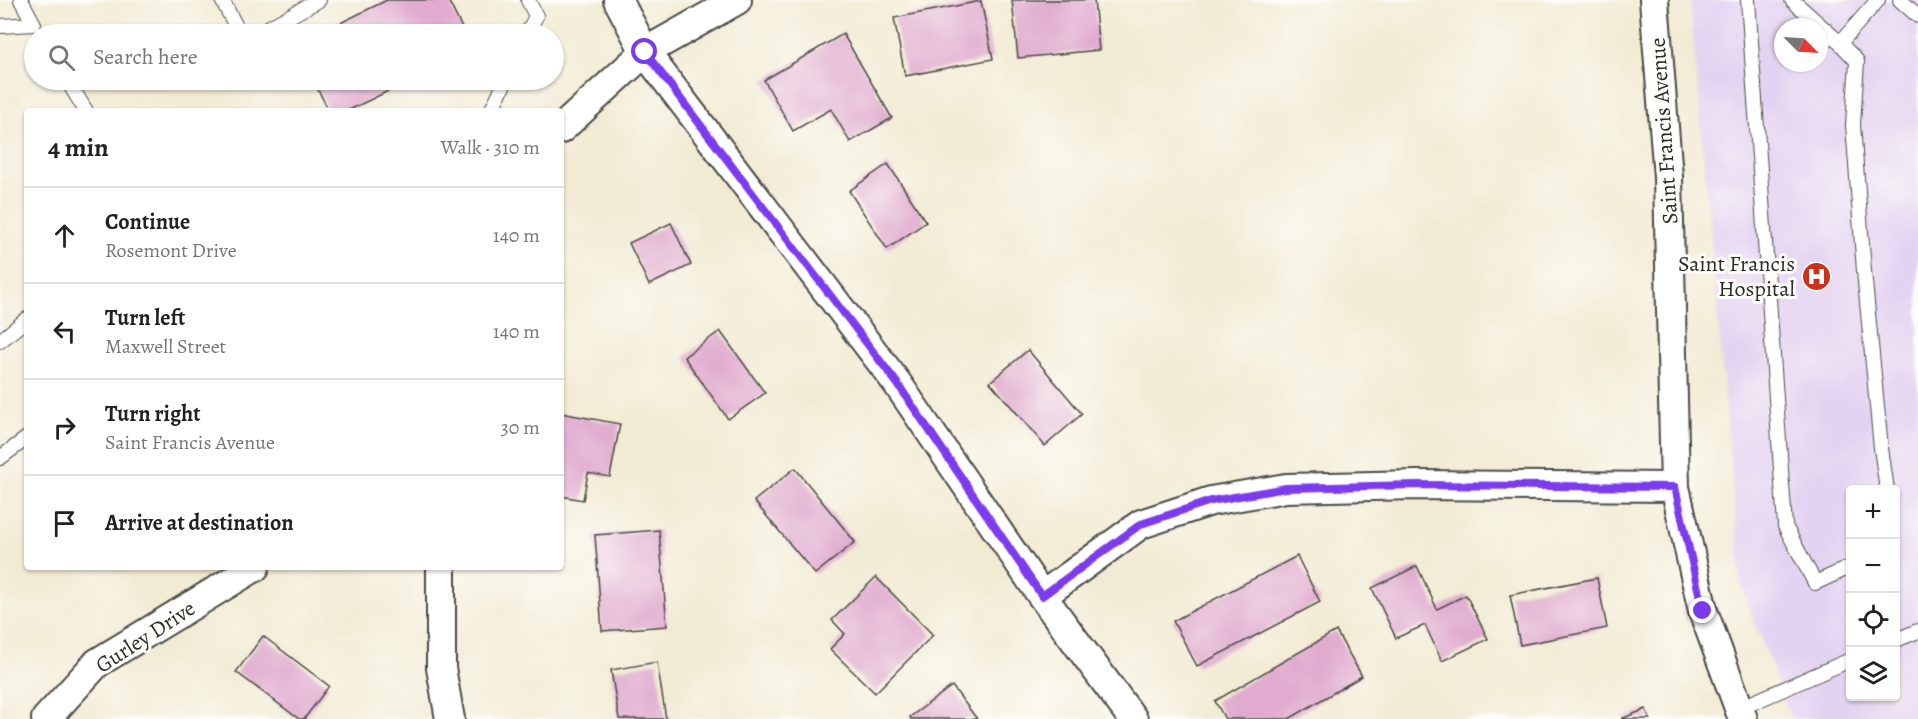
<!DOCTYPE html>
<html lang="en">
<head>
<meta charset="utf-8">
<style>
	body { margin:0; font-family:Alegreya,serif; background:#f6f6f6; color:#222 }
	.controls { position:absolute; right:18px; bottom:18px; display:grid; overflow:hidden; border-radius:6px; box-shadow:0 2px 4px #0004 }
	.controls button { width:54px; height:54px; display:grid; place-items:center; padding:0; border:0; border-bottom:2px solid #e0e0e0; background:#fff; color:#222; font:30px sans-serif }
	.compass { position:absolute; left:1774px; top:18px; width:54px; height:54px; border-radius:50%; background:#fff; box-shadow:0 2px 4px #0004; rotate:114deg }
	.stop { position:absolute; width:18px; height:18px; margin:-14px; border:4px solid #7c3aed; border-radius:50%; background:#fff }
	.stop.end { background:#7c3aed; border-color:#fff; box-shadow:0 2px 6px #0008 }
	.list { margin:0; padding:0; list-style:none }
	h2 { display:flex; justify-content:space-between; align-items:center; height:78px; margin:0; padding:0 24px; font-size:26px }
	h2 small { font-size:20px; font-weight:400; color:#767676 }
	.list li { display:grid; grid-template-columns:39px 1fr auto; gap:18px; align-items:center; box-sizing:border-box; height:96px; padding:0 24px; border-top:2px solid #e0e0e0 }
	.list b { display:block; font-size:22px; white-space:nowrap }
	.list p { margin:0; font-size:20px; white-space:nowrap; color:#767676 }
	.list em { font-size:20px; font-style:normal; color:#767676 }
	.icon { flex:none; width:33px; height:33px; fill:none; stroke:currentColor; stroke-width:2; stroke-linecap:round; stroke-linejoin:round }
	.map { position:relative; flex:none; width:1918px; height:719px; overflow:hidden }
	.search { position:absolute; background:#fff; box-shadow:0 2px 4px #0004; left:24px; top:24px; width:540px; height:66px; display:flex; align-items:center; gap:15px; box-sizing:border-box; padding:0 21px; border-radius:33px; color:#767676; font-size:22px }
	.panel { position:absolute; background:#fff; box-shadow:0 2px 4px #0004; left:24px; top:108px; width:540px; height:462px; border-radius:6px }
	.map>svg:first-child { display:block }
</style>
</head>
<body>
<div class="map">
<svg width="1918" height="719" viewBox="0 0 1918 719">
	<rect width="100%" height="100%" fill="#fdfcf7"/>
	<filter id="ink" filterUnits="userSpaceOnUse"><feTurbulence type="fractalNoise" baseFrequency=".0167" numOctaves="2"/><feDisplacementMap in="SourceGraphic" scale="12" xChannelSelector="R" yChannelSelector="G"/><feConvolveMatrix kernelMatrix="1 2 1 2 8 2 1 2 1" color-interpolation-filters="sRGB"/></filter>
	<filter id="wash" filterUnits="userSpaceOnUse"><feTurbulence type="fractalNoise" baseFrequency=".008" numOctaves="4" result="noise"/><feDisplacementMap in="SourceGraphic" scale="24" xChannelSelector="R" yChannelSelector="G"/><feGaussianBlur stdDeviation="1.35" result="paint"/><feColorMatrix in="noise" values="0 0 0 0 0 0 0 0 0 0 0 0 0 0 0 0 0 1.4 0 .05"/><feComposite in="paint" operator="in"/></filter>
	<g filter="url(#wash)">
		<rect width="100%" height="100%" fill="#f2ebd4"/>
		<path fill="#e3d3f2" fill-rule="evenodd" d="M 1690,0 L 1918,0 L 1918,719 L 1791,719 L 1741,585 ZM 1783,27 L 1819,27 L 1819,63 L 1783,63 ZM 1850,490 L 1896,490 L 1896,696 L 1850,696 Z"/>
		<g id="blocks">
			<path fill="#e0abcf" d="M 387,0 L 448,0 L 465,34 L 318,34 Z
				M 1012,0 L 1094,0 L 1099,50 L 1018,58 Z
				M 981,1 L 993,59 L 905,76 L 894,18 Z
				M 843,34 L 892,118 L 850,142 L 831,109 L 793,131 L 764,80 Z
				M 313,80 L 411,80 L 347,111 L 329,111 Z
				M 888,164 L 926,222 L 887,249 L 849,191 Z
				M 671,223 L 691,265 L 649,285 L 629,243 Z
				M 720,331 L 765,393 L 728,419 L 684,357 Z
				M 1028,350 L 1082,414 L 1045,446 L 990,382 Z
				M 561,413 L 620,424 L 610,477 L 588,473 L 583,500 L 561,496 Z
				M 795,468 L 855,542 L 815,574 L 754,501 Z
				M 659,530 L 667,626 L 602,631 L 595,535 Z
				M 1297,556 L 1320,602 L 1197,666 L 1173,621 Z
				M 1417,566 L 1437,609 L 1466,595 L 1488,639 L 1442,661 L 1425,625 L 1396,638 L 1372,588 Z
				M 876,577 L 933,635 L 875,693 L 830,649 L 845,634 L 832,620 Z
				M 1597,578 L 1607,628 L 1520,645 L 1510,595 Z
				M 1336,631 L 1362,676 L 1289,719 L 1225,719 L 1215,701 Z
				M 263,636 L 329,686 L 304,719 L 299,719 L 236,672 Z
				M 657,662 L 666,719 L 619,719 L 611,670 Z
				M 952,686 L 977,719 L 911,719 L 910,717 Z
				M 1646,709 L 1650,719 L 1621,719 Z"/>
		</g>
	</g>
	<g filter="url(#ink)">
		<use href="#blocks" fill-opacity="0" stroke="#494844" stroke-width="1.5"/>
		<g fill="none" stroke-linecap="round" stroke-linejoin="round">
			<defs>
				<path id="service" d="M 222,0 L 240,34
					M 1748,0 L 1785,526 L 1815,583 L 1850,567
					M 1792,0 L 1840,43 L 1857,61 L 1853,125 L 1864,271 L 1881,448 L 1887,490
					M 1900,0 L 1918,16
					M 0,26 L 34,24 L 21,0
					M 257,34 L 319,0
					M 527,34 L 536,16 L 528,0
					M 1840,43 L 1878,0
					M 67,80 L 86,111
					M 491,111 L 506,80
					M 0,341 L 27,319
					M 0,458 L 27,438
					M 1896,640 L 1918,631
					M 1738,709 L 1850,660"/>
				<path id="minor" d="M 618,0 L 645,52 L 897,383 L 1042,596 L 1133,719
					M 1654,0 L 1668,177 L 1675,487 L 1703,611 L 1743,719
					M 561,129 L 645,52 L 737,0
					M 441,567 L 441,668 L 450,719
					M 1042,596 L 1141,524 L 1211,501 L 1286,488 L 1417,485 L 1675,487
					M 46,719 L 97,663 L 255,567"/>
			</defs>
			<use href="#service" stroke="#494844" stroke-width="16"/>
			<use href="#minor" stroke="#494844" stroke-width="32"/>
			<use href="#service" stroke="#fff" stroke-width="14"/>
			<use href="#minor" stroke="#fff" stroke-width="28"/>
		</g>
	</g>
	<g fill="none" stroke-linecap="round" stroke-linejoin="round" filter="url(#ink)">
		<path stroke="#7c3aed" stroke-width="8" d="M 645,52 L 897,383 L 1042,596 L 1141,524 L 1211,501 L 1286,488 L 1417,485 L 1675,487 L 1703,611"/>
	</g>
	<defs>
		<symbol id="hospital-disc" viewBox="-11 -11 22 22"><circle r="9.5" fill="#c8321e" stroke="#fdfcf7"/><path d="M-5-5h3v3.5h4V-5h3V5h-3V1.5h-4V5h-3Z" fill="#fff"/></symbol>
	</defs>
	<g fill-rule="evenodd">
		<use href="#hospital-disc" x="1800" y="260" width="33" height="33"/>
	</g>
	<g text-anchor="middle" stroke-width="6" stroke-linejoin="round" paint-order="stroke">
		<g font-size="22" fill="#2b2b2b" stroke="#fdfcf7">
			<text transform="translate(1663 131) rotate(-94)" y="8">Saint Francis Avenue</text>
			<text transform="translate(145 636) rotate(-33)" y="8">Gurley Drive</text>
		</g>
		<g font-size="22" fill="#2b2b2b" stroke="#fdfcf7" text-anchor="end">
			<text x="1795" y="271">Saint Francis<tspan x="1795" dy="25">Hospital</tspan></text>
		</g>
	</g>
</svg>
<div class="controls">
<button>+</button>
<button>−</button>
<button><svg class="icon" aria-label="locate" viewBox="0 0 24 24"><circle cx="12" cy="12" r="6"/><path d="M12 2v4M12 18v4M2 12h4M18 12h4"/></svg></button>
<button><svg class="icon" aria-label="layers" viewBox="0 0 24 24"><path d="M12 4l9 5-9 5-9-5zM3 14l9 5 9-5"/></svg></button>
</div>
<svg class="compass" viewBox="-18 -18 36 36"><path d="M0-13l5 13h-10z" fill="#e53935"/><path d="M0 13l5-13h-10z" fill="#767676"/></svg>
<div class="stop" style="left:645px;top:52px"></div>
<div class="stop end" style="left:1703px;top:611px"></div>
<div class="search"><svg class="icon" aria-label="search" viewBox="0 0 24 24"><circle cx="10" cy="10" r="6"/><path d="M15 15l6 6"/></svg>Search here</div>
<section class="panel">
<h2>4 min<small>Walk · 310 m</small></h2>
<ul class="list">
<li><svg class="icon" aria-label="ahead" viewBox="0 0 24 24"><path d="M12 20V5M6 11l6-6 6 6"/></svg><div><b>Continue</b><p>Rosemont Drive</p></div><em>140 m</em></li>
<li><svg class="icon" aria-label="left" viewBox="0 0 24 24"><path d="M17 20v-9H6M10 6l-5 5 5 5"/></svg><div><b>Turn left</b><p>Maxwell Street</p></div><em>140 m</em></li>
<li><svg class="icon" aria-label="right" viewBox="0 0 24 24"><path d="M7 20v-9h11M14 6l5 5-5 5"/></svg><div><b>Turn right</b><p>Saint Francis Avenue</p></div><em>30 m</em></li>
<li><svg class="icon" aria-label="arrive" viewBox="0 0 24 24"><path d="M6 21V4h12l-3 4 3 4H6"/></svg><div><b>Arrive at destination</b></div></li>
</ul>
</section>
</div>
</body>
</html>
